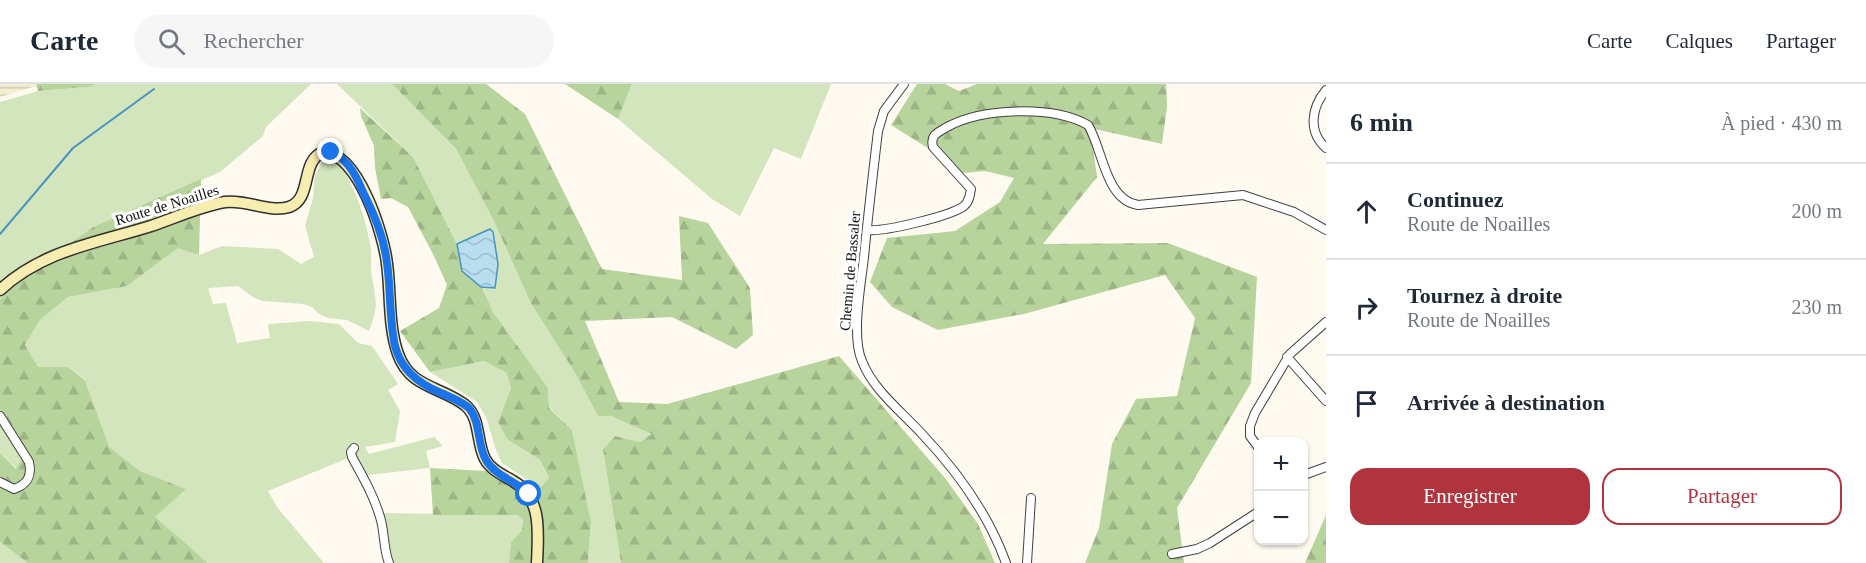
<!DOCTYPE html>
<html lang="fr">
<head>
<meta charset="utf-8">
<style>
	body { margin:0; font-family:Georgia,serif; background:#f6f6f7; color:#1f2937 }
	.controls { position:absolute; right:18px; bottom:18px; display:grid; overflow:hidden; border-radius:12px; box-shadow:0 2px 4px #0004 }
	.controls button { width:54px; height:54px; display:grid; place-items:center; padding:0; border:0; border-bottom:2px solid #e0e1e3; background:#fff; color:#1f2937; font:30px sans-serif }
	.stop { position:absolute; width:18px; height:18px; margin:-14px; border:4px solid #1a73e8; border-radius:50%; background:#fff }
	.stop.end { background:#1a73e8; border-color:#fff; box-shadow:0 2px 6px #0008 }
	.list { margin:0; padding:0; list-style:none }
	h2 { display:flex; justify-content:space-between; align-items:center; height:78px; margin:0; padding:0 24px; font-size:26px }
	h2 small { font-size:20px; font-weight:400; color:#747a83 }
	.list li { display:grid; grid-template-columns:39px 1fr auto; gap:18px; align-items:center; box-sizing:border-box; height:96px; padding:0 24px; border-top:2px solid #e0e1e3 }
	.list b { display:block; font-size:22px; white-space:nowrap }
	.list p { margin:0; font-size:20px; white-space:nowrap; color:#747a83 }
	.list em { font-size:20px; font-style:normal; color:#747a83 }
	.actions { display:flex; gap:12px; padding:18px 24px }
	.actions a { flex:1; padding:14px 0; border:2px solid #b1333d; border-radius:18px; text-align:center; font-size:21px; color:#b1333d }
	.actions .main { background:#b1333d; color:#fff }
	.icon { flex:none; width:33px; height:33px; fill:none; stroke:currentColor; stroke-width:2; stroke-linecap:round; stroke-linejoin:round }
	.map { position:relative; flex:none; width:1326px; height:479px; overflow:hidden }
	header { display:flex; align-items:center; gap:36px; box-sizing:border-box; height:84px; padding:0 30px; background:#fff; border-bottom:2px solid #e0e1e3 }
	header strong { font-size:28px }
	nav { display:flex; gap:33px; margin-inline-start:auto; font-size:21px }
	.search { width:420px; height:54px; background:#f6f6f7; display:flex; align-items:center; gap:15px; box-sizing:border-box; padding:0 21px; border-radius:33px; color:#747a83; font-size:22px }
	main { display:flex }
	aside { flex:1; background:#fff }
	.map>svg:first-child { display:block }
</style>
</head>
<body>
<header>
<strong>Carte</strong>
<div class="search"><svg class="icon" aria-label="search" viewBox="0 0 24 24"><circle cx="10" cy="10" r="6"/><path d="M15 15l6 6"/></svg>Rechercher</div>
<nav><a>Carte</a><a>Calques</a><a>Partager</a></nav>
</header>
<main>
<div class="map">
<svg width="1326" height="479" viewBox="0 0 1326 479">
	<defs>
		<pattern id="farmland-rules" width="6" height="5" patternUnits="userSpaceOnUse" patternTransform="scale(1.5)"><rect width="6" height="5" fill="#f1eed2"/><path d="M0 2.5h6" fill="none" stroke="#cdcbb3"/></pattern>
		<pattern id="forest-firs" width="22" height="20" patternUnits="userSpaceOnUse" patternTransform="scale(1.5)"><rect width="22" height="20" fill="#b8d49d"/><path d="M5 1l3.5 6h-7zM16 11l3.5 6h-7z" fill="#9db586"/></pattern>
		<pattern id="water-waves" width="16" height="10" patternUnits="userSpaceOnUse" patternTransform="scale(1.5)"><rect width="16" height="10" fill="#b9def0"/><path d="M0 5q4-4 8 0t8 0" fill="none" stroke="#9ebdcd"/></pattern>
	</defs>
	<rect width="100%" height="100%" fill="#fefaf0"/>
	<path fill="url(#farmland-rules)" d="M 0,0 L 36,0 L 36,2 L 0,13 Z"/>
	<path fill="#d3e5bc" d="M 96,0 L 311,0 L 266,43 L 263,52 L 220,88 L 93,143 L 20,196 L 0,215 L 0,18 L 38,7 L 89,3 Z
		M 337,0 L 392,0 L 456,65 L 598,332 L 611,332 L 653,350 L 640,358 L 615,352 L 603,365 L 621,479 L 588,479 L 591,438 L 572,346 L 549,323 L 548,304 L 493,228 L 487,214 L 481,203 L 495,203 L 490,145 L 457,160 L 413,73 Z
		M 632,0 L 831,0 L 801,75 L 774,64 L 740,132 L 712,115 L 618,35 Z
		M 323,76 L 336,76 C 355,100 366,135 371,165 C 372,174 370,184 372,193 C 376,218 379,221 369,247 L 347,236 L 328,234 L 319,230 L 312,223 L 303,220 L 263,217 L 253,213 L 238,202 L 208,204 L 213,220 L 226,219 L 237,259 L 270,254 L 268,240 L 310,237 L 339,240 L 358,259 L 372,262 L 398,300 L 388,306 L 400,327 L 395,358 L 365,363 L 369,370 L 434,353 L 443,362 L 426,367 L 430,384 L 358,392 L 348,374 L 268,407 L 277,423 L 324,479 L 208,479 L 154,433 L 185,405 L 140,387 L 108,363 L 85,295 L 68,283 L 38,283 L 25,261 L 40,236 L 68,213 L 127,202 L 178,163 L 199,171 L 222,162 L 278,165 L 301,180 L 314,173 L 305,142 L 313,114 L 315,91 Z
		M 484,277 L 508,289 L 511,304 L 498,338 L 507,355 L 540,376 L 549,395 L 540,404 L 502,379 L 496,366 L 486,333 L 477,318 L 430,288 Z
		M 0,324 L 6,349 L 22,374 L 17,385 L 0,369 Z
		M 383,429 L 517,431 L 523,435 L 522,446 L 511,458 L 509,479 L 390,479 Z
		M 0,458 L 28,479 L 0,479 Z"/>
	<path fill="url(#forest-firs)" d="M 36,0 L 96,0 L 89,3 L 38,7 Z
		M 392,0 L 486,0 L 525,30 L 602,185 L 682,196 L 679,132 L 708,139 L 750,204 L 753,251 L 736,265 L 672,233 L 585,237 L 619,318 L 667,320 L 839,272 L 945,394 L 978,440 L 995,479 L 621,479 L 603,365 L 615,352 L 640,358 L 652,350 L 611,332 L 598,332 L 574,287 L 531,219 L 494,137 L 456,65 Z
		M 565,0 L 632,0 L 618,35 Z
		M 917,0 L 945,0 L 959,7 L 977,0 L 1166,0 L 1167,22 L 1162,60 L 1090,44 L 1097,93 L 1043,160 L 1168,159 L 1257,193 L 1251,299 L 1177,424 L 1184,479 L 1085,479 L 1099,444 L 1112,360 L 1136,315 L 1177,312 L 1195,234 L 1165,191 L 1024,230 L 938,246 L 892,223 L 870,198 L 887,154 L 955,147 L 1000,118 L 1014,94 L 985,87 L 953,90 L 942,73 L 891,41 Z
		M 360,24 L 413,73 L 457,160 L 462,187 L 481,203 L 487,214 L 493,228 L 548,304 L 549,324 L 572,346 L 591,438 L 588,479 L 509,479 L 511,458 L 522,446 L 523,435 L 517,431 L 433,431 L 430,384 L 486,387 L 519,405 L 540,404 L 549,394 L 540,376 L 507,355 L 498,338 L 511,304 L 507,289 L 484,277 L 430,288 L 400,247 L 439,224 L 447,201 L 434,172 L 408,123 L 391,114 L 381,115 L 375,84 L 374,62 L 361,32 Z
		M 201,95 L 199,171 L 178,164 L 127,202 L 68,213 L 40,236 L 25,261 L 38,283 L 68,283 L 85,296 L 109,363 L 140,387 L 186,405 L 155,433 L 208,479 L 28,479 L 0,458 L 0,369 L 16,385 L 22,374 L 6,349 L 0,324 L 0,215 L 20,196 L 93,143 Z
		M 1326,431 L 1326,479 L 1305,479 Z"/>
	<path fill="url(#water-waves)" stroke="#4794c1" stroke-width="1.5" d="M 490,145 L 493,148 L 498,180 L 495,204 L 481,203 L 462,187 L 457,160 Z"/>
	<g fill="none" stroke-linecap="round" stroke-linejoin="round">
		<path stroke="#4794c1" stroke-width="2" d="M 0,150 L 73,64 L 154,5"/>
		<defs>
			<path id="street" d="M 904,0 L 884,27 L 878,47 C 873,89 868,131 864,173 C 861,200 851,253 862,277 C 873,306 902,328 922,350 C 958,388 988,429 1006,479
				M 1326,6 C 1311,24 1308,48 1326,64
				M 867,146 C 884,148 951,132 964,122 C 969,118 970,111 971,105 L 933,63 C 930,51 937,49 947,43 C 982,24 1052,21 1088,41 C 1103,65 1105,116 1138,121 L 1243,111 L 1294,128 L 1326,146
				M 1287,273 L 1326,317
				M 0,332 L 29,378 C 32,392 28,400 14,405 L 0,398
				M 1258,363 L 1250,352 L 1250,342 L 1255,329 L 1290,270 L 1326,238
				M 354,364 L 351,368 L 352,373 C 363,393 374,412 380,433 C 385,448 383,464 389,479
				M 1304,391 L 1326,383
				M 1172,470 L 1197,465 L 1210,459 L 1258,428
				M 1027,479 L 1031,414"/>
			<path id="secondary" d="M 0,206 C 43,166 97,159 151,142 C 175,134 200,122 225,118 C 246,115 269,129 289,123 C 313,115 300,77 323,68 C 358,68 384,151 387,180 C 391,209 388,242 398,270 C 410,304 440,302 465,321 C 481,334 476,358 485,375 C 491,386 503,391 513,397 C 543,414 538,450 537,479"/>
		</defs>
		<use href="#street" stroke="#414141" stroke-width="10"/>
		<use href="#secondary" stroke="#303030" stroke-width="13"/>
		<use href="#street" stroke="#fff" stroke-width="8"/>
		<use href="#secondary" stroke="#f7edb1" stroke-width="10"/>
	</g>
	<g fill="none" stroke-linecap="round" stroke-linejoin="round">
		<path stroke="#1a73e8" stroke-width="8" d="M 331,68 C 347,74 356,91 362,106 C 374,130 384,153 387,179 C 391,206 389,235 395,262 C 401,286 419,300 441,309 C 450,313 461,317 469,324 C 481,338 477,361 486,376 C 495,392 516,397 529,410"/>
	</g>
	<g text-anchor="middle" stroke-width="6" stroke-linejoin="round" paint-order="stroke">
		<g font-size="15" fill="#0e0e0e" stroke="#fff">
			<text transform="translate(167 121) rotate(-17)" y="5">Route de Noailles</text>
			<text transform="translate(850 187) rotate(-85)" y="5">Chemin de Bassaler</text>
		</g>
	</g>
</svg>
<div class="controls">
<button>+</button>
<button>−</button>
</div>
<div class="stop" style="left:529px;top:410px"></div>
<div class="stop end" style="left:331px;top:68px"></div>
</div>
<aside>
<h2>6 min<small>À pied · 430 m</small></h2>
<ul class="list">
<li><svg class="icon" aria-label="ahead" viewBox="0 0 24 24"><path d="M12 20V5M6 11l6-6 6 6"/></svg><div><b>Continuez</b><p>Route de Noailles</p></div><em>200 m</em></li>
<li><svg class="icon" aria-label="right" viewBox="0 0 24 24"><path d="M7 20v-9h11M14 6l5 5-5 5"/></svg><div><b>Tournez à droite</b><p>Route de Noailles</p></div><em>230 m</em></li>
<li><svg class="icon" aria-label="arrive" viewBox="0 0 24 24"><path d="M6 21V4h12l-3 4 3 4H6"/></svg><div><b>Arrivée à destination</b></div></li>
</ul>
<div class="actions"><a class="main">Enregistrer</a><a>Partager</a></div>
</aside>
</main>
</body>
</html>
